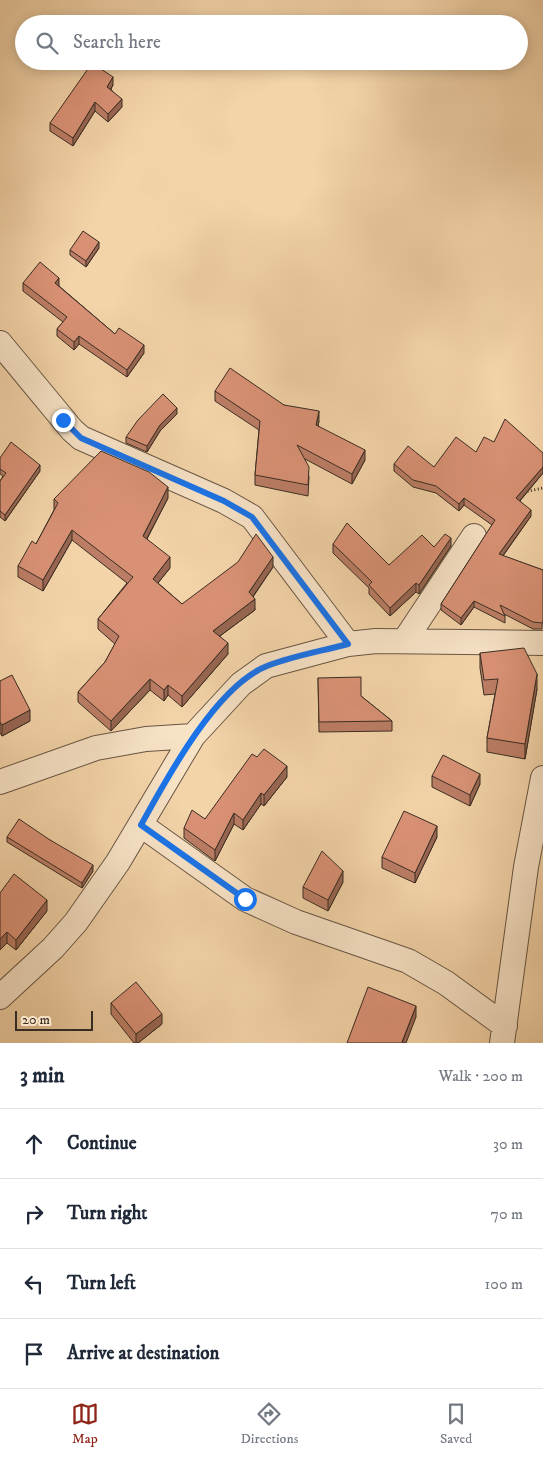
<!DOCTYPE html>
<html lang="en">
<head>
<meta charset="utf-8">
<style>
	body { margin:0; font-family:"IM FELL DW Pica",serif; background:#f2f2f3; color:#1f2937 }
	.scale { position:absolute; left:15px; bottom:12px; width:78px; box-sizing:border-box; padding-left:5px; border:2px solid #392d22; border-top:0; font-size:14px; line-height:18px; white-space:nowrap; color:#392d22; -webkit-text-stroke:4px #f7e2c6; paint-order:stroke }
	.stop { position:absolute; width:15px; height:15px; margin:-11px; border:4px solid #1a73e8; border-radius:50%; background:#fff }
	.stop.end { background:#1a73e8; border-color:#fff; box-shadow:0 1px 5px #0008 }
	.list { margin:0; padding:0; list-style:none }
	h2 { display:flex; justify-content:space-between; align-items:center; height:65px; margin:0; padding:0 20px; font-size:21px }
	h2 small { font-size:16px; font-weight:400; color:#747a83 }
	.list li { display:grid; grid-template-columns:32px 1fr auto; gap:15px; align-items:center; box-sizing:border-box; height:70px; padding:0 20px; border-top:1px solid #e0e1e3 }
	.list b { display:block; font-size:19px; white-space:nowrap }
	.list em { font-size:16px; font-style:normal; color:#747a83 }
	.icon { flex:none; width:28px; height:28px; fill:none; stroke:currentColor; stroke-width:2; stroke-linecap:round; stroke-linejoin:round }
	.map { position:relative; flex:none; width:543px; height:1043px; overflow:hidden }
	.search { position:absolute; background:#fff; box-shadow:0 2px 12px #0003; left:15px; right:15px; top:15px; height:55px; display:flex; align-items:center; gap:12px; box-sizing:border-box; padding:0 18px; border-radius:28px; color:#747a83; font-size:19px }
	.sheet { height:345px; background:#fff }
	nav { display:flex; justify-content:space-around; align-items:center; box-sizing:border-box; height:70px; border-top:1px solid #e0e1e3; background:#fff; font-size:14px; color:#747a83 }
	nav a { display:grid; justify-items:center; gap:2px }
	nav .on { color:#8f2418 }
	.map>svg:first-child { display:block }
</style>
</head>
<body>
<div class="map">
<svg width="543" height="1043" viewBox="0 0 543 1043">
	<rect width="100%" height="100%" fill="#f3d3a8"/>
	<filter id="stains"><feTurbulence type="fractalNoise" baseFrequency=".004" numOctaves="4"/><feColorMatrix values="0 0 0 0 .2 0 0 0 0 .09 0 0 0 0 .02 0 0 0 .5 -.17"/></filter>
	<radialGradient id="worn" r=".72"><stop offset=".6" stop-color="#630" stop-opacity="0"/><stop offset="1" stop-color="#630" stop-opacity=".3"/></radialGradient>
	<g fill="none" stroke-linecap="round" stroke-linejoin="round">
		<defs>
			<path id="minor" d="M 0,343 L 72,430 L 81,438 L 224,501 L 252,517 L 348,644
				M 405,640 L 474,536
				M 0,782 L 96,748 L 146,739 L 193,736
				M 141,825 L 245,899 L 296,922 L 408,961 L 446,983 L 505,1026
				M 0,997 L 53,948 L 76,922 L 118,862 L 193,736 L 241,684 L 266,666 L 348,644 L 376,641 L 543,643
				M 502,1043 L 526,867 L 543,778"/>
		</defs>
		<use href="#minor" stroke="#685644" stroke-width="26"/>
		<path stroke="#392d22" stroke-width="3" stroke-dasharray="1 2.5" stroke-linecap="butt" d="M 524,492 L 543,488"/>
		<use href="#minor" stroke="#f7e2c6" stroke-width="24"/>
	</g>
	<path fill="#bb7d65" stroke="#392d22" d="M 113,85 L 111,89 L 122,107 L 108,122 L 95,111 L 73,146 L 50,131 L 50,123 Z
		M 99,248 L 86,267 L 70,255 L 70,250 Z
		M 23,283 L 59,285 L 59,286 L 115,334 L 144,353 L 127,377 L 79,344 L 74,350 L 57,336 L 57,329 L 63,322 L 23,291 Z
		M 215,391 L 284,405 L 319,421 L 318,426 L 365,460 L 352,484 L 305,459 L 309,477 L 308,496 L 255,485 L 255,475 L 259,430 L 215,401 Z
		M 177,414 L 160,431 L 147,452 L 126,443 L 126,437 Z
		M 476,452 L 543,473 L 520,501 L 531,516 L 503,556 L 543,570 L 542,629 L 533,629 L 504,614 L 505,616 L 505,623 L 474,607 L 461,625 L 441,610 L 441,604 L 492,525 L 464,505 L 459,511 L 436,493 L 413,487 L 394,471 L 394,464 L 434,467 Z
		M 0,458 L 40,471 L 5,521 L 0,517 L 0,481 L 3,476 L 0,474 Z
		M 168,498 L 147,539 L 170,568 L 158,583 L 182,604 L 273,567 L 253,597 L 255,610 L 220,636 L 228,654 L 182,707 L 168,695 L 164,701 L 150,690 L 111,731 L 78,702 L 78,692 L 105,662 L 115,644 L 98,629 L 98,619 L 127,583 L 72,540 L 43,591 L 18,577 L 18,566 L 36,544 L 54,510 L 54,499 Z
		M 333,544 L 389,565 L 434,547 L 451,546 L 419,594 L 416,592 L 390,616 L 369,594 L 369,588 L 333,553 Z
		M 480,653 L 537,689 L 525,759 L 487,752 L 487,738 L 495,694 L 484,695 L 480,668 Z
		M 318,678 L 361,696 L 392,721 L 392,731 L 319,732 Z
		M 0,681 L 30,721 L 2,736 L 0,733 Z
		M 432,776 L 480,784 L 470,806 L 432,787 Z
		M 287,777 L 264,806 L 261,804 L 243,830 L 234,824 L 215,861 L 184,838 L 184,828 L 205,819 Z
		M 7,837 L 50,840 L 93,871 L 82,888 L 7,842 Z
		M 437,837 L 415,883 L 382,868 L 382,857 Z
		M 343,882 L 328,911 L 303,898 L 303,887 Z
		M 0,893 L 47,911 L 16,950 L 7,943 L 0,950 Z
		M 111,1003 L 162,1024 L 138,1043 L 134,1043 L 111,1014 Z"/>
	<path fill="#986652" stroke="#392d22" d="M 113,77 L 113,85 L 107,95 L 107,87 Z
		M 122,99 L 122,107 L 108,122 L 108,114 Z
		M 95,102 L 95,111 L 73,146 L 73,138 Z
		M 99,242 L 99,248 L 86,267 L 86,261 Z
		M 59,278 L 59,285 L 55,291 L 55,283 Z
		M 79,336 L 79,344 L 74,350 L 74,342 Z
		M 144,345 L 144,353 L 127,377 L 127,370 Z
		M 177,408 L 177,414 L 160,431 L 147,452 L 147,446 L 160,425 Z
		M 319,411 L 319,421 L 316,435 L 316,425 Z
		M 365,450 L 365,460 L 352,484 L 352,474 Z
		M 40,465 L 40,471 L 5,521 L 5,515 Z
		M 543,467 L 543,473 L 516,505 L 516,498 Z
		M 168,487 L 168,498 L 143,546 L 143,536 Z
		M 464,498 L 464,505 L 459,511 L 459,504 Z
		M 531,510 L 531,516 L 499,561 L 499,554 Z
		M 72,530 L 72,540 L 43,591 L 43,580 Z
		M 451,538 L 451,546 L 419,594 L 419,585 Z
		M 170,557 L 170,568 L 153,589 L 153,579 Z
		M 273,557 L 273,567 L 249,602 L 249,592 Z
		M 416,583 L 416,592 L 390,616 L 390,608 Z
		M 255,599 L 255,610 L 213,641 L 213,631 Z
		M 474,601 L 474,607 L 461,625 L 461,618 Z
		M 228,643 L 228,654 L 182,707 L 182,696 Z
		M 537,674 L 537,689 L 525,759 L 525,744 Z
		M 150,679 L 150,690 L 111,731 L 111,721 Z
		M 168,685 L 168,695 L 164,701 L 164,690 Z
		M 30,710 L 30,721 L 2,736 L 2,725 Z
		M 287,766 L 287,777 L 264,806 L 264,795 Z
		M 480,774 L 480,784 L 470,806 L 470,795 Z
		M 261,793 L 261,804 L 243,830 L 243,820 Z
		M 234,813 L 234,824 L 215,861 L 215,850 Z
		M 437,826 L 437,837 L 415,883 L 415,873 Z
		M 93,865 L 93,871 L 82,888 L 82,883 Z
		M 343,871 L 343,882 L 328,911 L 328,900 Z
		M 47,900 L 47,911 L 16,950 L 16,940 Z
		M 7,932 L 7,943 L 0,950 L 0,939 Z
		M 416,1006 L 416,1017 L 406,1043 L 402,1043 Z
		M 162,1014 L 162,1024 L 138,1043 L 136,1043 L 136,1034 Z"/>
	<path fill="#d99175" stroke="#392d22" d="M 92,63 L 113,77 L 107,87 L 122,99 L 108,114 L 95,102 L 73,138 L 50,123 Z
		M 83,231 L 99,242 L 86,261 L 70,250 Z
		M 40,262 L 59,278 L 55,283 L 115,334 L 119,328 L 144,345 L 127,370 L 79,336 L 74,342 L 57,329 L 67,317 L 23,283 Z
		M 230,368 L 284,405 L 319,411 L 316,425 L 365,450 L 352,474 L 297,445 L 309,467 L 308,485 L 255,475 L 260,421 L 215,391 Z
		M 163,394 L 177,408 L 160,425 L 147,446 L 126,437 L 138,420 Z
		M 505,419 L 543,453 L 543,467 L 516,498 L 531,510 L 499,554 L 543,570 L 543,621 L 542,623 L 533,622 L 500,605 L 505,616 L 474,601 L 461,618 L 441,604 L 495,520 L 464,498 L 459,504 L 436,486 L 413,480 L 394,464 L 408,446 L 434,467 L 456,437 L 476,452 L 484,437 L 494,442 Z
		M 11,442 L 40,465 L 5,515 L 0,511 L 0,481 L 6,473 L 0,469 L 0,458 Z
		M 101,451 L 149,472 L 168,487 L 143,536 L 170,557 L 153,579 L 182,604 L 238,562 L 256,534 L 273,557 L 249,592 L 255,599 L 213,631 L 228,643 L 182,696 L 168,685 L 164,690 L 150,679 L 111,721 L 78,692 L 105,662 L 119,636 L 98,619 L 133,577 L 72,530 L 43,580 L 18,566 L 32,541 L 36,544 L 58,503 L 54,499 Z
		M 347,523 L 389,565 L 422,535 L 434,547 L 445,534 L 451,538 L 419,585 L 416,583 L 390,608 L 369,585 L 372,582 L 333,544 Z
		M 524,648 L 537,674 L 525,744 L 487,738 L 498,679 L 484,680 L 480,653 Z
		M 12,675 L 30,710 L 2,725 L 0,722 L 0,681 Z
		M 361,677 L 361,696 L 392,721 L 319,722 L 318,678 Z
		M 264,749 L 287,766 L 264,795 L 261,793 L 243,820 L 234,813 L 215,850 L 184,828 L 192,810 L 205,819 L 252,754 L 257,757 Z
		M 443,755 L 480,774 L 470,795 L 432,776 Z
		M 404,811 L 437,826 L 415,873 L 382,857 Z
		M 19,819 L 50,840 L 93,865 L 82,883 L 7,837 Z
		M 322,851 L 343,871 L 328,900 L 303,887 Z
		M 14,874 L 47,900 L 16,940 L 7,932 L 0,939 L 0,893 Z
		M 136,982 L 162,1014 L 136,1034 L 111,1003 Z
		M 368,987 L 416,1006 L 402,1042 L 404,1043 L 347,1043 Z"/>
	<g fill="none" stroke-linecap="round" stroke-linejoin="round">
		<path stroke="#1a73e8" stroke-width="6" d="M 63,420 L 81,438 L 224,501 L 252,517 L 348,644 C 322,651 292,656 267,666 C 216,686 167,778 141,825 L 245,899"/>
	</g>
	<rect width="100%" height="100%" filter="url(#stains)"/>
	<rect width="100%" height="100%" fill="url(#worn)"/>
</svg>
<div class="scale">20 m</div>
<div class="stop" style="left:245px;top:899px"></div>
<div class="stop end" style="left:63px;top:420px"></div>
<div class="search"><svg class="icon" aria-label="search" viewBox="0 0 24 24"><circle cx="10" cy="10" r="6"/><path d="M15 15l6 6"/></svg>Search here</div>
</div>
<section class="sheet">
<h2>3 min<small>Walk · 200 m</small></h2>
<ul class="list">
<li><svg class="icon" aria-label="ahead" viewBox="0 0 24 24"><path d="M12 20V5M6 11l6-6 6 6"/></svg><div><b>Continue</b></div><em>30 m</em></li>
<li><svg class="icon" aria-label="right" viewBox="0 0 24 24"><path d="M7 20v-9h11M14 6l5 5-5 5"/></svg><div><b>Turn right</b></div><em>70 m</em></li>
<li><svg class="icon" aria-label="left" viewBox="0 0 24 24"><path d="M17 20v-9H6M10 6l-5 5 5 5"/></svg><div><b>Turn left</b></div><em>100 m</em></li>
<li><svg class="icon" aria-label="arrive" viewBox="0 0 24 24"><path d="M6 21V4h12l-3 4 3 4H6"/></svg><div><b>Arrive at destination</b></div></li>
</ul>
</section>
<nav>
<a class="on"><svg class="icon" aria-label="map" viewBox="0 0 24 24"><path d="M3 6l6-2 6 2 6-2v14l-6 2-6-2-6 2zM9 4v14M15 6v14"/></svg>Map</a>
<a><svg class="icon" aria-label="directions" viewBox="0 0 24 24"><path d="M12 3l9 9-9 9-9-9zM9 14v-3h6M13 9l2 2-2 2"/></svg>Directions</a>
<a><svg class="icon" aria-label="saved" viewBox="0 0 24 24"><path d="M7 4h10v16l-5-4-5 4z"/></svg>Saved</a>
</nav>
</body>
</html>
